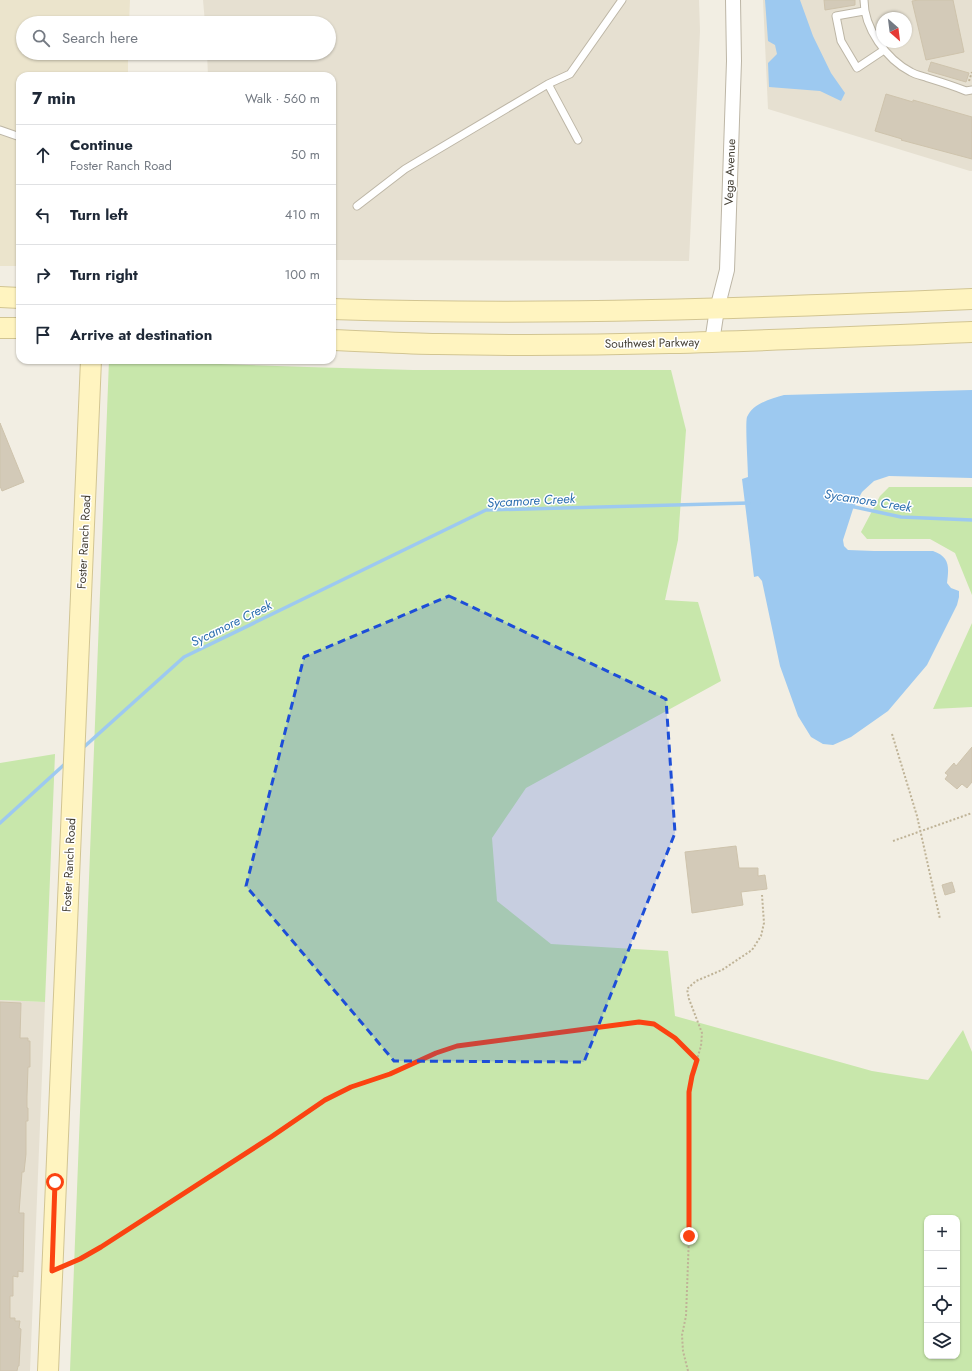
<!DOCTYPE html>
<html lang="en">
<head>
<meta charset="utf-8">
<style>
	body { margin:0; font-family:Jost,sans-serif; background:#f2f2f3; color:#1f2937 }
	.controls { position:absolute; right:12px; bottom:12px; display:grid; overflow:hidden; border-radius:8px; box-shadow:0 1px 3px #0004 }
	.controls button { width:36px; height:36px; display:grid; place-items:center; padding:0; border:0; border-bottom:1px solid #e0e1e3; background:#fff; color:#1f2937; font:20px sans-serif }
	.compass { position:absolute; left:876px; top:12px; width:36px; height:36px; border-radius:50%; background:#fff; box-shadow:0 1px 3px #0004; rotate:152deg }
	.stop { position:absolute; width:12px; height:12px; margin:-9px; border:3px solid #fb4311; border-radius:50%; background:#fff }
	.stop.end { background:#fb4311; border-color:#fff; box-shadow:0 1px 4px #0008 }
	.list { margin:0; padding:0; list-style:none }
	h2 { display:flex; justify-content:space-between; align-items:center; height:52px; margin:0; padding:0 16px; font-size:17px }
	h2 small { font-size:13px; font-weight:400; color:#747a83 }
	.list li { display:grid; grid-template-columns:26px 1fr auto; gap:12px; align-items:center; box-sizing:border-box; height:60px; padding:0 16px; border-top:1px solid #e0e1e3 }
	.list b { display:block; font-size:15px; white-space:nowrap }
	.list p { margin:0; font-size:13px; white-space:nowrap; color:#747a83 }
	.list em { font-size:13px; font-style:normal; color:#747a83 }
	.icon { flex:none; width:22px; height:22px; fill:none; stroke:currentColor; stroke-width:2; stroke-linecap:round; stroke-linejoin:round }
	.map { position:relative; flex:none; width:972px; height:1371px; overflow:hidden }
	.search { position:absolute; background:#fff; box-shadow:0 1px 3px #0004; left:16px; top:16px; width:320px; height:44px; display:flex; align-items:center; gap:10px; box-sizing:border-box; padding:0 14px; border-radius:22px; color:#747a83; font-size:15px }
	.panel { position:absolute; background:#fff; box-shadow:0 1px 3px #0004; left:16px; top:72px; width:320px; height:292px; border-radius:12px }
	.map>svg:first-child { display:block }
</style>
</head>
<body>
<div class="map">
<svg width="972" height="1371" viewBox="0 0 972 1371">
	<rect width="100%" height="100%" fill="#f2eee3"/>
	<path fill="#e6e0d1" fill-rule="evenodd" d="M 203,0 L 699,0 L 700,31 L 689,261 L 332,260 L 332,76 L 208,76 L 207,53 L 329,53 L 329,23 L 205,23 Z
		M 763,0 L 972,0 L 972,171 L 970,171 L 768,109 ZM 882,18 L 906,18 L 906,42 L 882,42 Z
		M 0,1000 L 45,1002 L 30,1371 L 0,1371 Z"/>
	<path fill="#ebe4cc" d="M 0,0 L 130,0 L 129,23 L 23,23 L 23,53 L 128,53 L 128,76 L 20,76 L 20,266 L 0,266 Z"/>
	<path fill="#c8e7ab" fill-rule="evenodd" d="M 109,360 L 307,367 L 413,370 L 671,370 L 686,430 L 678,540 L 665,600 L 698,602 L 721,681 L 526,788 L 492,838 L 497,901 L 551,944 L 668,951 L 675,1016 L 872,1071 L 928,1080 L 963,1030 L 972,1052 L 972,1371 L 70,1371 ZM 927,1218 L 957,1218 L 957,1356 L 927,1356 Z
		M 889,487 L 972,487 L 972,595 L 955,553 L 930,539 L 867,539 L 861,532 L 880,496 Z
		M 972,623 L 972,707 L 933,709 Z
		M 55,754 L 45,1002 L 0,1000 L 0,763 Z"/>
	<path fill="#9dc9f0" d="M 765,0 L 800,0 L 813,36 L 831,73 L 845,93 L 841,101 L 820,91 L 769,87 L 768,63 L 777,54 L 775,45 L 768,41 Z
		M 972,390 L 972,478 L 889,476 L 874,481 L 862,492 L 853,509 L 843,540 L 844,546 L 848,550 L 874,551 L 933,551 C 950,557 949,567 947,583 L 951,588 L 959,591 L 959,597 L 957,605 L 927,665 L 888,711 L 851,737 L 833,745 L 823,744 L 811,737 L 798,716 L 780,666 L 762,581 L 758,576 L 754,577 L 742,479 L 748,477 C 748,467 745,423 747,417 C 753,403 771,399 784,395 Z"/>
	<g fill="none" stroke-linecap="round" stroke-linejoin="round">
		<path stroke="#9dc9f0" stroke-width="3.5" d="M 850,506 L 901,517 L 972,520
			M 85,746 L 184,657 L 486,510 L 749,503
			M 0,823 L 66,763"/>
	</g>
	<path fill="#d3cab8" stroke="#cec3ac" d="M 824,0 L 855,0 L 855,5 L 825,10 Z
		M 919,0 L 953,0 L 964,52 L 926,60 L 912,1 Z
		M 931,62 L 969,73 L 966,82 L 928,71 Z
		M 886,94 L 913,102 L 913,100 L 972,117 L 972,159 L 901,140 L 902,139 L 875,131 Z
		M 0,423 L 24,482 L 2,491 L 0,486 Z
		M 972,747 L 972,782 L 967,788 L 962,784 L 957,789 L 945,779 L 948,775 L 945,773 L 954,763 L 956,766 Z
		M 736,846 L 739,868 L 758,868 L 758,876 L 765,875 L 767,889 L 741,892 L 743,905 L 692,913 L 685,852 Z
		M 952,882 L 955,892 L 945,895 L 942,885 Z
		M 0,1002 L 21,1003 L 20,1038 L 28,1038 L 28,1041 L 30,1041 L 30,1067 L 28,1067 L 27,1096 L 27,1108 L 28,1108 L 28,1121 L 26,1121 L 26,1154 L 24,1172 L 22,1172 L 19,1213 L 24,1213 L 23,1272 L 18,1271 L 18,1277 L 13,1276 L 13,1296 L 10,1296 L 10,1318 L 15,1318 L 15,1321 L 20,1321 L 19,1328 L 21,1329 L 19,1366 L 18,1366 L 17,1371 L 0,1371 Z"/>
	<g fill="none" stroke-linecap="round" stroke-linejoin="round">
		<defs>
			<path id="lane" d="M 864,0 C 864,28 886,59 911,72 C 916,75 923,76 928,78 C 941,82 954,86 966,91 L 972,90
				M 864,11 L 836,16 L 841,41 L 857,68 L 884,50
				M 548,84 L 578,140
				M 0,130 L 20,137
				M 357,206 L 405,169 L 548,84 L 570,74 L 622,0"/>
			<path id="street" d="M 712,342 L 717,309 L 727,270 L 734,61 L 733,0"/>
			<path id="secondary" d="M 0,297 L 20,298
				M 332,309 C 545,316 759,308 972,299
				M 0,328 L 20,328
				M 332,340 C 367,341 403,344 438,344 C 616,348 794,339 972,332
				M 48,1371 L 91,360"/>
		</defs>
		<use href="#lane" stroke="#bdb6a6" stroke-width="9"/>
		<use href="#street" stroke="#bdb6a6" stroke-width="16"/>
		<use href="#secondary" stroke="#d2c592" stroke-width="22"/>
		<path stroke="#bfb397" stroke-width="2" stroke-dasharray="2 2" stroke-linecap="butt" d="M 969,81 L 972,72
			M 892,734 L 917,816 L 940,919
			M 893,841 L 972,813
			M 67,1264 L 101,1247 L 271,1137 L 325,1100 L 351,1087 L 390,1074 L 436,1053 L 457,1046 L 639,1022 L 654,1024 L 675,1039 L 697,1060
			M 688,1371 L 683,1351 L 682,1335 L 686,1316 L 689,1236 L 689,1092 L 692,1076 L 701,1046 L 702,1033 L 689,999 L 687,989 L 696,981 L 722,970 L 752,950 L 761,936 L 764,923 L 762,895"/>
		<use href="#lane" stroke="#fff" stroke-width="7"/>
		<use href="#street" stroke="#fff" stroke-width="14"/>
		<use href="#secondary" stroke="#fff4c0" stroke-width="20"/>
	</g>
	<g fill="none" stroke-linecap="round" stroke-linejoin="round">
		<path stroke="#fb4311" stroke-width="5" d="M 55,1182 L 52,1271 L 80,1259 L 101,1247 L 271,1137 L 325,1100 L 351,1087 L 390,1074 L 436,1053 L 457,1046 L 639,1022 L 654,1024 L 675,1038 L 697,1060 L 692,1076 L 689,1092 L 689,1236"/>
	</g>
	<path fill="#1d4ed8" fill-opacity="0.2" stroke="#1d4ed8" stroke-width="3" stroke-dasharray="8 5" stroke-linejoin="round" d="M 449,596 L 666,699 L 675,833 L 584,1062 L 394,1061 L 246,886 L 304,657 Z"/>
	<g text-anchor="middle" stroke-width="3" stroke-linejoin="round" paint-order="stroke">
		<g font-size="12" fill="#433e33" stroke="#fff">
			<text transform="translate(730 172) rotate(-88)" y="4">Vega Avenue</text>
			<text transform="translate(652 343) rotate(-1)" y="4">Southwest Parkway</text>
			<text transform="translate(84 542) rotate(-87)" y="4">Foster Ranch Road</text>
			<text transform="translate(69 865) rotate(-87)" y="4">Foster Ranch Road</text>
		</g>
		<g font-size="13" font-style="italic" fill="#2d6faf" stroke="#fff">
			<text transform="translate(531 500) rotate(-3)" y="5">Sycamore Creek</text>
			<text transform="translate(868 500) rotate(9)" y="5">Sycamore Creek</text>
			<text transform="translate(231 623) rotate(-26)" y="5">Sycamore Creek</text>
		</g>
	</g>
</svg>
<div class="controls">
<button>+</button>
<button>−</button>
<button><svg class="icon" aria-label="locate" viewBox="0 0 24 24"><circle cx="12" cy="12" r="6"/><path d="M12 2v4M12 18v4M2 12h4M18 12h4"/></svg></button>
<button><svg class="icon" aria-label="layers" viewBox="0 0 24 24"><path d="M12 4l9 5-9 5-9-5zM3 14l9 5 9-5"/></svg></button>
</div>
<svg class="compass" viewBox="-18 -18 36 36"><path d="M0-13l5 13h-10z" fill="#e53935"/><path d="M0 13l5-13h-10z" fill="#747a83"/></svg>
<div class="stop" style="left:55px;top:1182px"></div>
<div class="stop end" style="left:689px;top:1236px"></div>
<div class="search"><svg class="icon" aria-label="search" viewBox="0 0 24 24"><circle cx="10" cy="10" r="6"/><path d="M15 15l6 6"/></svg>Search here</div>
<section class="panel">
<h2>7 min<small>Walk · 560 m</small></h2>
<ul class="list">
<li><svg class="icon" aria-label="ahead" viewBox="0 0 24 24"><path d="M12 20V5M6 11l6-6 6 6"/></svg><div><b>Continue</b><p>Foster Ranch Road</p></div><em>50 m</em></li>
<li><svg class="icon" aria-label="left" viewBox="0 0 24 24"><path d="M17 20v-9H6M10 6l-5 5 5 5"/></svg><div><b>Turn left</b></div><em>410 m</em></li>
<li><svg class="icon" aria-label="right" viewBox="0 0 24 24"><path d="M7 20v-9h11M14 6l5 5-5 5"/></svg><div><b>Turn right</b></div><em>100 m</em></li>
<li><svg class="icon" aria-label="arrive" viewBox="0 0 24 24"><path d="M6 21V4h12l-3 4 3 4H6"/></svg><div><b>Arrive at destination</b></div></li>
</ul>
</section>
</div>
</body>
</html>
